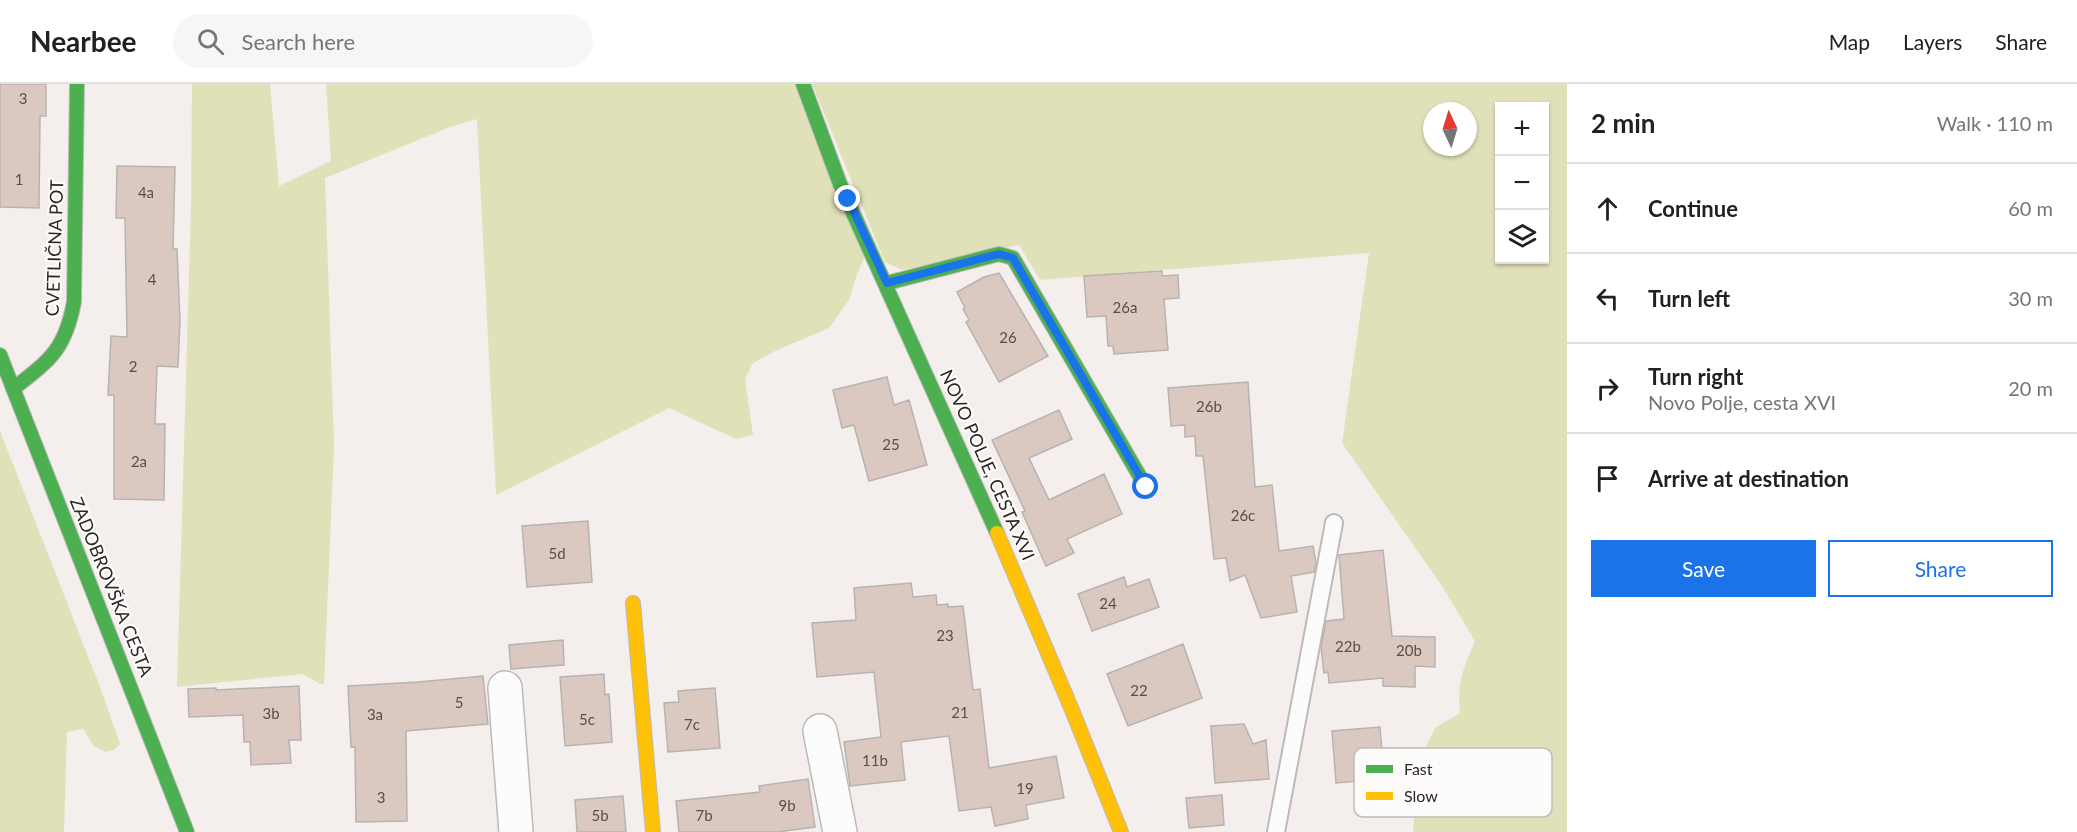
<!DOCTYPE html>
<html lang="en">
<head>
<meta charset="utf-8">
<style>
	body { margin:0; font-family:Lato,sans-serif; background:#f6f6f6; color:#202124 }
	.controls { position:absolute; right:18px; top:18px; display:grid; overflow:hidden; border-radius:0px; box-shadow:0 2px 4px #0004 }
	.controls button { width:54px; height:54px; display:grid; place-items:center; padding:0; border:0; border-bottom:2px solid #e0e0e0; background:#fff; color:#202124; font:30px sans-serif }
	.compass { position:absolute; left:1423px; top:18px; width:54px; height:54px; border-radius:50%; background:#fff; box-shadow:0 2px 4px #0004; rotate:356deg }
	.stop { position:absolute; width:18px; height:18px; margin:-14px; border:4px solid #1a73e8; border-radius:50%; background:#fff }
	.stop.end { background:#1a73e8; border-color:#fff; box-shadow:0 2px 6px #0008 }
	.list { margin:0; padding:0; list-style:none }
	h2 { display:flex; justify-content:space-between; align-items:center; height:78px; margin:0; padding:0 24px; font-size:26px }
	h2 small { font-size:20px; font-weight:400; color:#757577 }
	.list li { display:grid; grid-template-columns:39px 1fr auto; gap:18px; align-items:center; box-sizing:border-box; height:90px; padding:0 24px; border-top:2px solid #e0e0e0 }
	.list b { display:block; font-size:22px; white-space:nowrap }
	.list p { margin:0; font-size:20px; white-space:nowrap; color:#757577 }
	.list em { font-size:20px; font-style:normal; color:#757577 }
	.actions { display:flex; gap:12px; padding:18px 24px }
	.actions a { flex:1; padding:14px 0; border:2px solid #1a73e8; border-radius:0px; text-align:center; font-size:21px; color:#1a73e8 }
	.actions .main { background:#1a73e8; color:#fff }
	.icon { flex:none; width:33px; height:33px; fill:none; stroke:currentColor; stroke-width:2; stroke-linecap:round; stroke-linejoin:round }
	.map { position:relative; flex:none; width:1567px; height:748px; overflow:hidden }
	header { display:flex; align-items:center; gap:36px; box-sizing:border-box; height:84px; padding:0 30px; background:#fff; border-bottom:2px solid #e0e0e0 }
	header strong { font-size:28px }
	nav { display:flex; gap:33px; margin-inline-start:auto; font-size:21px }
	.search { width:420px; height:54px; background:#f6f6f6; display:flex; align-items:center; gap:15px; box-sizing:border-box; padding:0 21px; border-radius:33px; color:#757577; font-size:22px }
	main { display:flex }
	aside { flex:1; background:#fff }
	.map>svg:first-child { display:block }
</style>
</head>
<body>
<header>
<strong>Nearbee</strong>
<div class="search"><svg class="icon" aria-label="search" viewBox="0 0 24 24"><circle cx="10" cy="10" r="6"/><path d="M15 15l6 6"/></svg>Search here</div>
<nav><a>Map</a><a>Layers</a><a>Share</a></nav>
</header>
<main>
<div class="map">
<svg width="1567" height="748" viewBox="0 0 1567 748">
	<rect width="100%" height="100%" fill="#f4eeed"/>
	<path fill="#e1e1b9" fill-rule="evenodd" d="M 192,0 L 270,0 L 279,102 L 331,77 L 326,0 L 795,0 L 865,172 L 857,190 L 849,216 L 829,244 L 775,267 L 753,279 L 745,295 L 753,351 L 736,355 L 669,324 L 496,411 L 477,35 L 450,43 L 325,94 L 334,361 L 324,600 L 320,600 L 303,590 L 177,603 L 191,122 Z
		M 812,0 L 1567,0 L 1567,748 L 1413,748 L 1418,678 L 1435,644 L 1460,629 C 1457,598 1463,585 1475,557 L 1442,502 L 1342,359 L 1369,169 L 1040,196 L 1019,161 L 902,186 L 885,178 ZM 1500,22 L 1544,22 L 1544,176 L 1500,176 ZM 1432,27 L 1468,27 L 1468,63 L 1432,63 Z
		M 0,347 L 100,603 L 120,660 L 114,666 L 105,668 L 93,661 L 83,645 L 67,648 L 64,748 L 0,748 Z"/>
	<path fill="#dac8c1" stroke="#b7b3b2" stroke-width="1.5" d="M 0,0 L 46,0 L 46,32 L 40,32 L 39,124 L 0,123 Z
		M 117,82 L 175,83 L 173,165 L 177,165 L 180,237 L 178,283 L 157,282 L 155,340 L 165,340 L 164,416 L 114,415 L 114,311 L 108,311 L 111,252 L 127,253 L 125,134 L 116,134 Z
		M 1162,187 L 1162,192 L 1178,191 L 1179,214 L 1164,215 L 1168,266 L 1114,270 L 1113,262 L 1108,262 L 1106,232 L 1087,233 L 1084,192 Z
		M 999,189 L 1048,272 L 999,298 L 966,238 L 969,236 L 963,225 L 965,224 L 957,208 L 984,193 Z
		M 887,293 L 894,321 L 909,316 L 927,381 L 869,397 L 854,341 L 842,344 L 833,306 Z
		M 1248,298 L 1255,403 L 1272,401 L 1279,467 L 1313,462 L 1316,479 L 1314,488 L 1291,492 L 1297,528 L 1261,534 L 1245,491 L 1230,497 L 1226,474 L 1214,475 L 1203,372 L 1196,372 L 1195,352 L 1185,353 L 1185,341 L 1171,342 L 1168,304 Z
		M 1059,326 L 1072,355 L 1029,374 L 1049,416 L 1104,390 L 1122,430 L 1067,455 L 1074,469 L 1046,482 L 1022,428 L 1025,427 L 992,356 Z
		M 588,437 L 592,498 L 527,503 L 522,442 Z
		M 1383,466 L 1392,552 L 1435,553 L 1435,583 L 1415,582 L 1415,603 L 1383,602 L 1383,594 L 1329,599 L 1328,588 L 1324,589 L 1321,563 L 1326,537 L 1344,535 L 1339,471 Z
		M 1124,493 L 1127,503 L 1149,495 L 1159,523 L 1092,547 L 1078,510 Z
		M 911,499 L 913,513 L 936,511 L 937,521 L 948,520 L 948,523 L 963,522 L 973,606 L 980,605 L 989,684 L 1056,672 L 1064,714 L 1026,721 L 1028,735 L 995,742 L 991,723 L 959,727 L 949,652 L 901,658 L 905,696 L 850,702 L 844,658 L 881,653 L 874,588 L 817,593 L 812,539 L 856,536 L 854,504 Z
		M 563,556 L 564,581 L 511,585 L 509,561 Z
		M 1183,560 L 1202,614 L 1128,642 L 1107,590 Z
		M 604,590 L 605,611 L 609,610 L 612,658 L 565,662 L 560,593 Z
		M 483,592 L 488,640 L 406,647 L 407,737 L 356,738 L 355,663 L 351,663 L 348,602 L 418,598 Z
		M 299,602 L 301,656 L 289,656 L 291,679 L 251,681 L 250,658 L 244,658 L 243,631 L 189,633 L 188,605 L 216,604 L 216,606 Z
		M 715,604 L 720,664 L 668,668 L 664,619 L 679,618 L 678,607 Z
		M 1244,640 L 1253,660 L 1266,656 L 1269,695 L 1215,699 L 1211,642 Z
		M 1380,643 L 1384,695 L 1336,699 L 1332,647 Z
		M 808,695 L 815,743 L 777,748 L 679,748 L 676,717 L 760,708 L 759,702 Z
		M 1222,711 L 1224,741 L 1189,744 L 1186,714 Z
		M 623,712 L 626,748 L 577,748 L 575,716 Z"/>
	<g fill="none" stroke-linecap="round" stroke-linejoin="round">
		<defs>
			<path id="lane" d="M 1276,748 L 1334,439"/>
			<path id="street" d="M 505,604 L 516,748
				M 820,647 L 840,748"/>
			<path id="fast" d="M 803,0 L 840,100 L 997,449
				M 887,199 L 999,170 L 1013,174 L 1146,403
				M 0,271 L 187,748
				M 13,305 C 50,276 65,266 74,218 L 77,0"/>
			<path id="slow" d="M 997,449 L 1072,626 L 1121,748
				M 633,519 L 653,748"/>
		</defs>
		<use href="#lane" stroke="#bebab9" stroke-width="20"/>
		<use href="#street" stroke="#bebab9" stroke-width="36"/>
		<use href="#fast" stroke="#bebab9" stroke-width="16"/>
		<use href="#slow" stroke="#bebab9" stroke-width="16"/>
		<use href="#lane" stroke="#fdfcfc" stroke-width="16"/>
		<use href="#street" stroke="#fdfcfc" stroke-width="33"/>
		<use href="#fast" stroke="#4caf50" stroke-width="14"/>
		<use href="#slow" stroke="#ffc107" stroke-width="14"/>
	</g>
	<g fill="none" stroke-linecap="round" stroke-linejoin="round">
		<path stroke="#1a73e8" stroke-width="8" d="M 848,115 L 887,199 L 999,170 L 1013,174 L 1146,403"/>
	</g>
	<g text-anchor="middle" stroke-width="4.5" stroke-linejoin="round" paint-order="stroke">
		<g font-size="15" fill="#574f4d">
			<text x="23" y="20">3</text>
			<text x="19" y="101">1</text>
			<text x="146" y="114">4a</text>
			<text x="152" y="201">4</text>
			<text x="1125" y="229">26a</text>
			<text x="1008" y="259">26</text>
			<text x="133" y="288">2</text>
			<text x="1209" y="328">26b</text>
			<text x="891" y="366">25</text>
			<text x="139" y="383">2a</text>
			<text x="1243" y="437">26c</text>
			<text x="557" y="475">5d</text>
			<text x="1108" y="525">24</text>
			<text x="945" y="557">23</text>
			<text x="1348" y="568">22b</text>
			<text x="1409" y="572">20b</text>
			<text x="1139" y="612">22</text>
			<text x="459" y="624">5</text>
			<text x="960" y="634">21</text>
			<text x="271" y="635">3b</text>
			<text x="375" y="636">3a</text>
			<text x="587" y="641">5c</text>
			<text x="692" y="646">7c</text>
			<text x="875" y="682">11b</text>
			<text x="1025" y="710">19</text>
			<text x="381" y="719">3</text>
			<text x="787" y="727">9b</text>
			<text x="600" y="737">5b</text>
			<text x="704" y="737">7b</text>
		</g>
		<g font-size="18" fill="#2b2726" stroke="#fefcfb">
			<text transform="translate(55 164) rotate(-88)" y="6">CVETLIČNA POT</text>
			<text transform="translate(987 381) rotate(66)" y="6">NOVO POLJE, CESTA XVI</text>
			<text transform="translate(111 503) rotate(68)" y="6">ZADOBROVŠKA CESTA</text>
		</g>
	</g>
	<rect x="1354" y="664" width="198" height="69" rx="9" fill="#fefcfb" stroke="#bfbcbb" stroke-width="1.5"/>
	<rect x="1366" y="681" width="27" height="8" fill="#4caf50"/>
	<rect x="1366" y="708" width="27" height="8" fill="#ffc107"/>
	<g font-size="16" fill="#2b2726">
		<text x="1404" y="691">Fast</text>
		<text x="1404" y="718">Slow</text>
	</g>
</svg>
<div class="controls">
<button>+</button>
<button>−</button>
<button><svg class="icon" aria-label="layers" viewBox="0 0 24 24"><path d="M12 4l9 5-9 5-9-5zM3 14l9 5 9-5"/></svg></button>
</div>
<svg class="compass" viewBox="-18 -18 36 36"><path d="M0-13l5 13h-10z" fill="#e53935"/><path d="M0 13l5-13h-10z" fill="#757577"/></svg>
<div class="stop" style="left:1146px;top:403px"></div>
<div class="stop end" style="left:848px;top:115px"></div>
</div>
<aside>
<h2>2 min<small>Walk · 110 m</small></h2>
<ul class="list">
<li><svg class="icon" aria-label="ahead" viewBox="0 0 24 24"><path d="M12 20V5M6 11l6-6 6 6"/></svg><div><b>Continue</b></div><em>60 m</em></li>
<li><svg class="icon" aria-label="left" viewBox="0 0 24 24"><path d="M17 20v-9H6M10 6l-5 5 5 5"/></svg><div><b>Turn left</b></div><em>30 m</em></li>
<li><svg class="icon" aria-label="right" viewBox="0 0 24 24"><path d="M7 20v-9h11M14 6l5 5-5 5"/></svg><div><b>Turn right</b><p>Novo Polje, cesta XVI</p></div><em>20 m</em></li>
<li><svg class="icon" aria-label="arrive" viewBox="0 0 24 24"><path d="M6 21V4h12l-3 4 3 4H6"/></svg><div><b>Arrive at destination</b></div></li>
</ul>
<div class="actions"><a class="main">Save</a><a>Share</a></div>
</aside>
</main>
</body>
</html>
